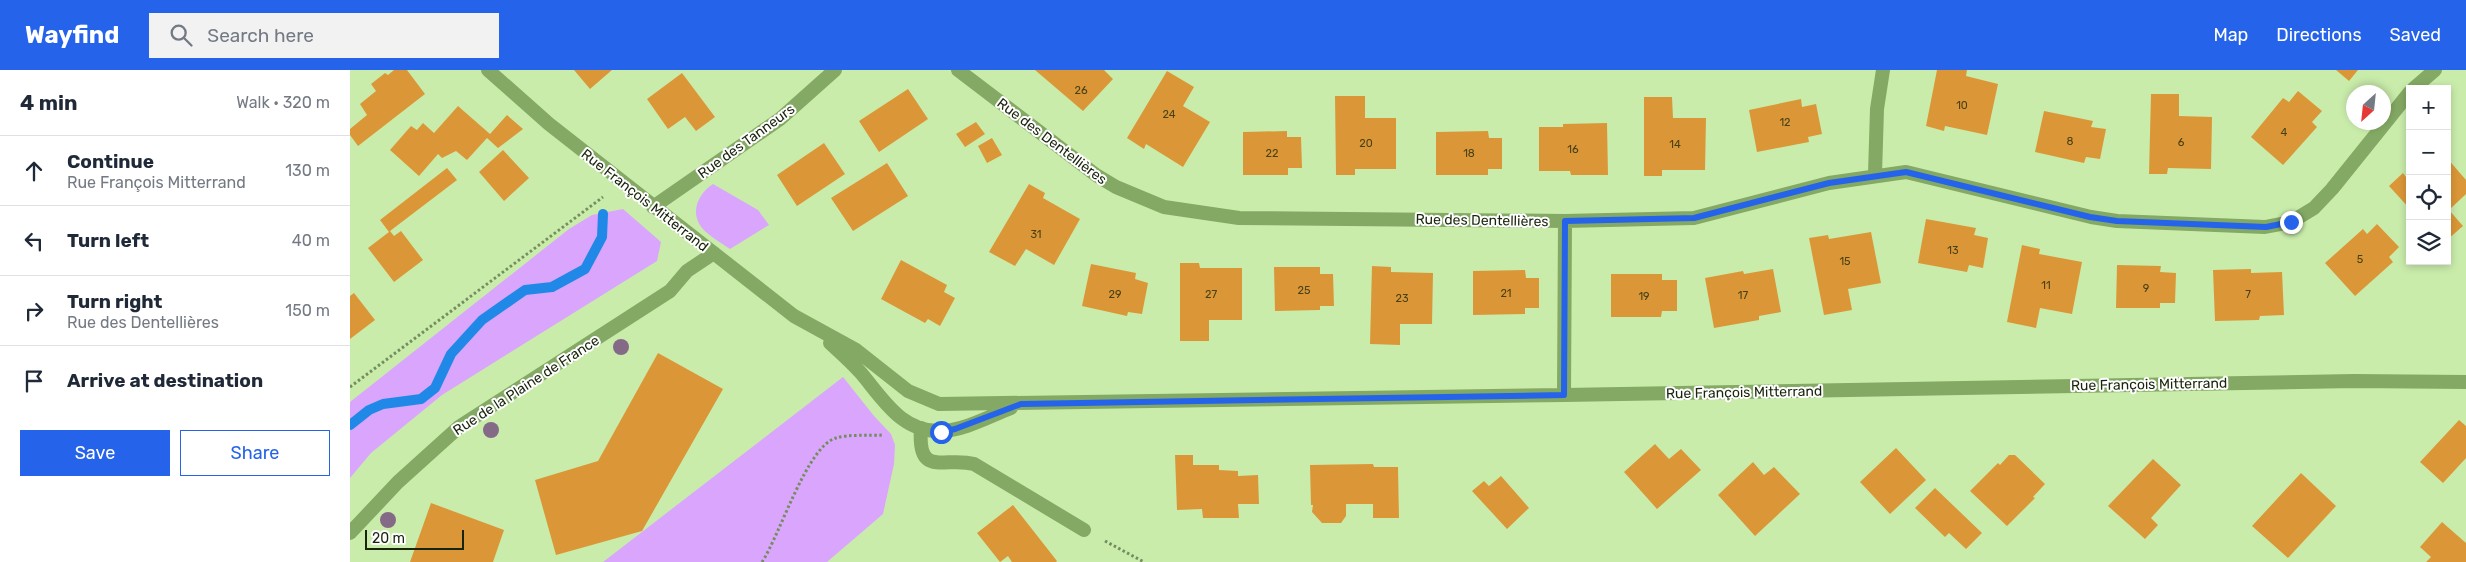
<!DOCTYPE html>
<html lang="en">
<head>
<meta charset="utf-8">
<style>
	body { margin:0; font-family:Rubik,sans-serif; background:#f2f2f3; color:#1f2937 }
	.controls { position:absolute; right:15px; top:15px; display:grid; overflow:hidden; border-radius:0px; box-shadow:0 2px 8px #0003 }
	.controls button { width:45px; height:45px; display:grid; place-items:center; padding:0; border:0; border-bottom:1px solid #e0e1e3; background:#fff; color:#1f2937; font:25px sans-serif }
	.compass { position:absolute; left:1996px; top:15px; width:45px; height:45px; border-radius:50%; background:#fff; box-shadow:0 2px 8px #0003; rotate:207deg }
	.scale { position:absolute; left:15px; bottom:12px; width:99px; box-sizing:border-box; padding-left:5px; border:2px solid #18240b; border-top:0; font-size:14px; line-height:18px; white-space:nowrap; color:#18240b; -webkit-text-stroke:4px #fff; paint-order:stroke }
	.stop { position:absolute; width:15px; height:15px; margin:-11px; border:4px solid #2563eb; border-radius:50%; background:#fff }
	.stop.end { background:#2563eb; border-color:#fff; box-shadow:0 1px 5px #0008 }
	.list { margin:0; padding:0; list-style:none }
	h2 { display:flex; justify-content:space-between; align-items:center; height:65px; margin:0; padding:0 20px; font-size:21px }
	h2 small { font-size:16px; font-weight:400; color:#747a83 }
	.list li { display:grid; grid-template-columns:32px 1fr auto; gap:15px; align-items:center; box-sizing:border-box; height:70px; padding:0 20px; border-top:1px solid #e0e1e3 }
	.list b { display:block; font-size:19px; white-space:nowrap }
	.list p { margin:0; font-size:16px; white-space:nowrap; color:#747a83 }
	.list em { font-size:16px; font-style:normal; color:#747a83 }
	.actions { display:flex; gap:10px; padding:15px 20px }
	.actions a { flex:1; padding:11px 0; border:1px solid #2563eb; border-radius:0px; text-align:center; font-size:18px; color:#2563eb }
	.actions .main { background:#2563eb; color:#fff }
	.icon { flex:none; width:28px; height:28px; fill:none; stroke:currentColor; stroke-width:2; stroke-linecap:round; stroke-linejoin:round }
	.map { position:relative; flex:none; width:2116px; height:492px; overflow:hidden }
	header { display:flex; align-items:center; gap:30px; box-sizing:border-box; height:70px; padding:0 25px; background:#2563eb; color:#fff }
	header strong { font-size:24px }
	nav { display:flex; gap:28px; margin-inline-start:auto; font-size:18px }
	.search { width:350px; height:45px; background:#f2f2f3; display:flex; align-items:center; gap:12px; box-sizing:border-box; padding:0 18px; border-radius:0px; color:#747a83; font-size:19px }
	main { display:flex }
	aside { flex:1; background:#fff }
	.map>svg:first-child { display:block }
</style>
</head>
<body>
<header>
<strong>Wayfind</strong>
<div class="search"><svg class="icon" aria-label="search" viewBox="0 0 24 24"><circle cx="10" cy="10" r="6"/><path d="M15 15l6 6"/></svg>Search here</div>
<nav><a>Map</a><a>Directions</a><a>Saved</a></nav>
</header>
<main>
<aside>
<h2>4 min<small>Walk · 320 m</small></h2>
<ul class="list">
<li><svg class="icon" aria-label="ahead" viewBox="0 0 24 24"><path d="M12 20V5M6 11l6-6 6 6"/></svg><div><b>Continue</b><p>Rue François Mitterrand</p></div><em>130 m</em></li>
<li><svg class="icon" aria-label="left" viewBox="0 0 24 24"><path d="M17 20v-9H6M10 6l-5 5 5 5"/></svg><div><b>Turn left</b></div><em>40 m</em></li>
<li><svg class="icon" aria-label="right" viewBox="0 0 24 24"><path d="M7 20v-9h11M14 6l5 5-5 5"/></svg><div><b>Turn right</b><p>Rue des Dentellières</p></div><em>150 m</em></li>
<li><svg class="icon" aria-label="arrive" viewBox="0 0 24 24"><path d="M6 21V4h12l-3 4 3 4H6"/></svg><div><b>Arrive at destination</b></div></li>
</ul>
<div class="actions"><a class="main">Save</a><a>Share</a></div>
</aside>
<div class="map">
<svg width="2116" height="492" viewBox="0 0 2116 492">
	<rect width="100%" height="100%" fill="#c9ecab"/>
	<path fill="#daa5fd" d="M 363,114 L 408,140 L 419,155 L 380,179 C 371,173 359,166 352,158 C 339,142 349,123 363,114 Z
		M 273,139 L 311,172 L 307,191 L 92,325 L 21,383 L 0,408 L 0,332 L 219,159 L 242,145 Z
		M 493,307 L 524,346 L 541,364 L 545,375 L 544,394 L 533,444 L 477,492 L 253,492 Z"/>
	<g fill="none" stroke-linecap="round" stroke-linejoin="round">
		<path stroke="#2089e7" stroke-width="10" d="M 0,355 L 19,340 L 33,334 L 71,329 L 85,318 L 101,284 L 132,250 L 175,220 L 202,217 L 235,199 L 252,167 L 253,144"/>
	</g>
	<path fill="#db9737" d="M 44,0 L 57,0 L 75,24 L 8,76 L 0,65 L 0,59 L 17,45 L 10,34 L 26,21 L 21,14 L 35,3 L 38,5 Z
		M 224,0 L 262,0 L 240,19 Z
		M 685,0 L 754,0 L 763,9 L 733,41 Z
		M 1587,0 L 1617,0 L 1616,6 L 1648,14 L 1637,65 L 1595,56 L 1594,61 L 1576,56 Z
		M 1986,0 L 2008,0 L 1999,11 Z
		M 817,1 L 844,17 L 833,36 L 860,52 L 833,97 L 796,74 L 794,79 L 777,68 Z
		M 332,3 L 365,47 L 346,61 L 335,47 L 318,59 L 297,29 Z
		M 558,19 L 578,49 L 529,82 L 509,51 Z
		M 1948,21 L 1972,41 L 1962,52 L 1967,57 L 1933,95 L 1901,67 L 1933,28 L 1939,32 Z
		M 1801,24 L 1829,24 L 1829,46 L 1862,47 L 1861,99 L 1818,98 L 1817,104 L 1799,104 Z
		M 985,26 L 1015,26 L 1015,48 L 1046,48 L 1046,99 L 1005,99 L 1005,105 L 986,105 Z
		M 1294,27 L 1322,27 L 1323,48 L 1356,48 L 1355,100 L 1312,100 L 1312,106 L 1294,106 Z
		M 1451,29 L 1452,37 L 1466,34 L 1472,64 L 1458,67 L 1459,72 L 1407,82 L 1399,40 Z
		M 108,36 L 140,64 L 157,45 L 173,59 L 148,78 L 137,68 L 117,90 L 106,81 L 92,88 L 88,84 L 69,106 L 40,80 L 61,56 L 67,60 L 73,53 L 84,63 Z
		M 1694,41 L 1743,51 L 1741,57 L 1756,59 L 1750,89 L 1736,87 L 1734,93 L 1685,82 Z
		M 626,52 L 635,64 L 615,77 L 606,64 Z
		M 1257,53 L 1258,105 L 1221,105 L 1220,101 L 1189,101 L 1189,57 L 1213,57 L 1213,54 Z
		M 937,61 L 937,67 L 951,67 L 952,98 L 938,98 L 938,105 L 893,105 L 893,62 Z
		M 1138,61 L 1139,68 L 1152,68 L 1152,99 L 1138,99 L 1138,105 L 1086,105 L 1086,62 Z
		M 642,68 L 652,85 L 637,93 L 628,76 Z
		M 474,73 L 495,104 L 447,136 L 427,105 Z
		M 153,80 L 179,108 L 154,131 L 129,102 Z
		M 2097,88 L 2116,110 L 2116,124 L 2099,140 L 2113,156 L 2097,170 Z
		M 537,93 L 558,126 L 503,161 L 481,128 Z
		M 97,98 L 107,110 L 40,161 L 44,166 L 51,161 L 73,190 L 44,212 L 18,178 L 39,162 L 30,150 Z
		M 2053,103 L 2056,107 L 2060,104 L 2060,139 L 2039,116 Z
		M 679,114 L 695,123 L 693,128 L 730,149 L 704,195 L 676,179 L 665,196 L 639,182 Z
		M 1576,149 L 1626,158 L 1624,165 L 1638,168 L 1633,198 L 1619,195 L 1617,202 L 1568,193 Z
		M 2027,154 L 2049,177 L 2039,187 L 2043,192 L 2005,226 L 1975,193 L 2013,159 L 2017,164 Z
		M 1521,162 L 1531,213 L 1498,219 L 1502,240 L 1474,245 L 1459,168 L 1478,165 L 1479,169 Z
		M 1672,175 L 1690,179 L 1689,184 L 1732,192 L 1722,244 L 1690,238 L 1686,258 L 1657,252 Z
		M 551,190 L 597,215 L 594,222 L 605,228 L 590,256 L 578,249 L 575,253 L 531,229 Z
		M 830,193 L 849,193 L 850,198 L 892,198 L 892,250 L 859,250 L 859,271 L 830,271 Z
		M 741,194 L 786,203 L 785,209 L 798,213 L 792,244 L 778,242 L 777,246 L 732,236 Z
		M 1767,195 L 1811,196 L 1810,202 L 1826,203 L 1825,233 L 1810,233 L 1810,238 L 1766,238 Z
		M 1022,196 L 1041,197 L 1041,202 L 1083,203 L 1082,254 L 1050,254 L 1050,275 L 1020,274 Z
		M 924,197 L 970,197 L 970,204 L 983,204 L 984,236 L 970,236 L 970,240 L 925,241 Z
		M 1423,199 L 1431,242 L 1409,246 L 1409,250 L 1364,258 L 1355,208 L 1393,201 L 1394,204 Z
		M 1901,199 L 1901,203 L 1932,202 L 1934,245 L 1910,246 L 1909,250 L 1865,251 L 1863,200 Z
		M 1175,200 L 1176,208 L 1189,208 L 1189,238 L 1175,238 L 1175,244 L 1123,245 L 1123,201 Z
		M 1261,204 L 1312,204 L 1312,210 L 1327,210 L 1327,241 L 1312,241 L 1311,247 L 1261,247 Z
		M 4,223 L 25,250 L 0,269 L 0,226 Z
		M 308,283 L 373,319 L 292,461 L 206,485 L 185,410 L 248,391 Z
		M 2109,350 L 2116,356 L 2116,388 L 2093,413 L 2070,392 Z
		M 1305,374 L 1319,389 L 1331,379 L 1351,400 L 1307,439 L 1274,402 Z
		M 1546,378 L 1576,410 L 1540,444 L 1510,412 Z
		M 825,385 L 843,385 L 843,395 L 869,395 L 869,400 L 888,401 L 888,406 L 908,405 L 909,434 L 888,434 L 889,448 L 853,448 L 852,439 L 827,440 Z
		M 1659,385 L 1665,385 L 1695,414 L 1683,427 L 1685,428 L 1657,456 L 1620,421 L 1648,393 L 1650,395 Z
		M 1803,389 L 1831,415 L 1801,448 L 1808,455 L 1795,469 L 1758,436 Z
		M 1403,392 L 1414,405 L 1424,397 L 1450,424 L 1405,466 L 1368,425 Z
		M 1023,394 L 1024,397 L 1048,397 L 1049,448 L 1023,448 L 1023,434 L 996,434 L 996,446 L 991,453 L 972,453 L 962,442 L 963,435 L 961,435 L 960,395 Z
		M 1951,403 L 1986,436 L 1938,488 L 1902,456 Z
		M 1151,406 L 1179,438 L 1157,459 L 1122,421 L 1134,411 L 1139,416 Z
		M 1585,418 L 1632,463 L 1616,479 L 1599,463 L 1595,467 L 1565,438 Z
		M 81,433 L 154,460 L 143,492 L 60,492 Z
		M 663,435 L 707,491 L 706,492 L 662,492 L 658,486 L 650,492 L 627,463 Z
		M 2092,452 L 2116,473 L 2116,492 L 2076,492 L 2081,487 L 2070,477 Z"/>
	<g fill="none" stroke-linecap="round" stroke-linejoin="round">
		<path stroke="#748c5e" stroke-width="3" stroke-dasharray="2.5 2.5" stroke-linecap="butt" d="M 0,317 L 253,127
			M 755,471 L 794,492
			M 412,492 C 430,465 457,376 486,368 C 498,364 519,366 533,365"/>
		<path stroke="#84a964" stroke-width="14" d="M 1525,104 L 1527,39 L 1533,0
			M 571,358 C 567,409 595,386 624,394 L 734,460"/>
		<path stroke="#84a964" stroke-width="14" d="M 138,0 L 199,54 L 444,246 L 506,280 L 558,321 L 589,334 L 1214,325 L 2004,311 L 2116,312
			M 608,0 L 746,105 L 766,117 L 814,137 L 889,148 L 1215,151 L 1344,148 L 1479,113 L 1556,102 L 1741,147 L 1767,151 L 1915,157 L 1941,152 L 1964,138 L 1982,119 L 2060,22
			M 2063,19 L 2085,0
			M 303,137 L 430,49 L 485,0
			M 480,273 C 491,283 501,292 511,303 C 533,329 552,363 592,361 C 615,360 640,346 661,338
			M 1214,325 L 1215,151
			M 0,463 L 48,412 L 109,357 L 320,221 L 337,201 L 364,183"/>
	</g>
	<g fill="#846a87">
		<circle cx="271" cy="277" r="8"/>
		<circle cx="141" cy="360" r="8"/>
		<circle cx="38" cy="450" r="8"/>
	</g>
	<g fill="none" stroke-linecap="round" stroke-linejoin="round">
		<path stroke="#2563eb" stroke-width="6" d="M 591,362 L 605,359 L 671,334 L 1214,325 L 1215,151 L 1344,148 L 1479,113 L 1556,102 L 1740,147 L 1767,151 L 1916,157 L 1941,152"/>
	</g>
	<g text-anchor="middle" stroke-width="4" stroke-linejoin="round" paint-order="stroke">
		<g font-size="11" fill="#494116">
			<text x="731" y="24">26</text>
			<text x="1612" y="39">10</text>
			<text x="819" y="48">24</text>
			<text x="1435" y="56">12</text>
			<text x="1934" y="66">4</text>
			<text x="1720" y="75">8</text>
			<text x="1831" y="76">6</text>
			<text x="1016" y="77">20</text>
			<text x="1325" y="78">14</text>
			<text x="1223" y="83">16</text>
			<text x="922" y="87">22</text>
			<text x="1119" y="87">18</text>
			<text x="686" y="168">31</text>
			<text x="1603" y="184">13</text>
			<text x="2010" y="193">5</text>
			<text x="1495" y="195">15</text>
			<text x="1696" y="219">11</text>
			<text x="1796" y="222">9</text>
			<text x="954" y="224">25</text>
			<text x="1156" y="227">21</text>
			<text x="765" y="228">29</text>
			<text x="861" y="228">27</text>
			<text x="1898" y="228">7</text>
			<text x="1393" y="229">17</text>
			<text x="1294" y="230">19</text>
			<text x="1052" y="232">23</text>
		</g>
		<g font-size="14" fill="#18240b" stroke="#fff">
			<text transform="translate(396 71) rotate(-36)" y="5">Rue des Tanneurs</text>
			<text transform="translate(702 71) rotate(37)" y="5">Rue des Dentellières</text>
			<text transform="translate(295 130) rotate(38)" y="5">Rue François Mitterrand</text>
			<text transform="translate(1132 150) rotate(1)" y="5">Rue des Dentellières</text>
			<text transform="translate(1799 314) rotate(-1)" y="5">Rue François Mitterrand</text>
			<text transform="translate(176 315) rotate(-33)" y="5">Rue de la Plaine de France</text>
			<text transform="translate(1394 322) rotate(-1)" y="5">Rue François Mitterrand</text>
		</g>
	</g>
</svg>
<div class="controls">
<button>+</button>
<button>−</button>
<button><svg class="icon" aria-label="locate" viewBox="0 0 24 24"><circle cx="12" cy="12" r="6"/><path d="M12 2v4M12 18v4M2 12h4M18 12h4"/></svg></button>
<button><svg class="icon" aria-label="layers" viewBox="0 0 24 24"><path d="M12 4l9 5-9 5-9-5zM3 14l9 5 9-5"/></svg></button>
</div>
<svg class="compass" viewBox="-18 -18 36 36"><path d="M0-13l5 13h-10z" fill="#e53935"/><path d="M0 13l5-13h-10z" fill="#747a83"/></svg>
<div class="scale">20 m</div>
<div class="stop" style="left:591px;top:362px"></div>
<div class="stop end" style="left:1941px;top:152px"></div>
</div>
</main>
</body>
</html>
